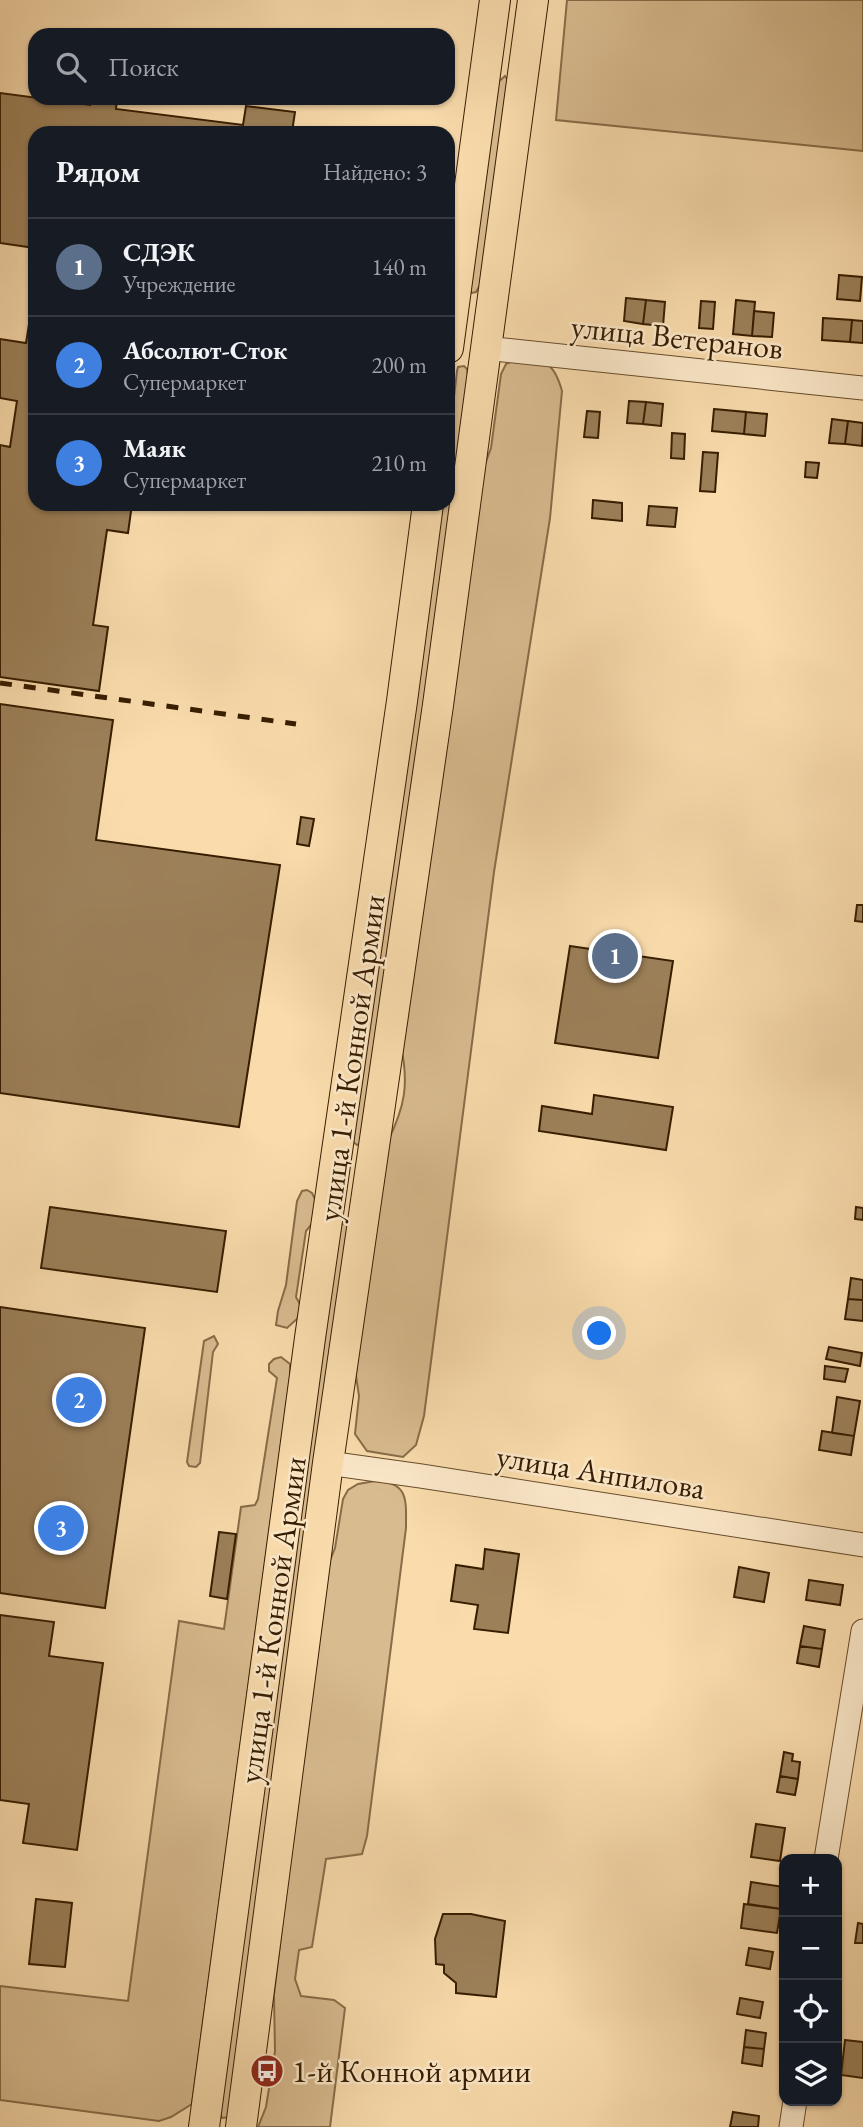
<!DOCTYPE html>
<html lang="ru">
<head>
<meta charset="utf-8">
<style>
	body { margin:0; font-family:"EB Garamond",serif; background:#242831; color:#f1f3f6 }
	.controls { position:absolute; right:21px; bottom:21px; display:grid; overflow:hidden; border-radius:14px; box-shadow:0 2px 5px #0004 }
	.controls button { width:63px; height:63px; display:grid; place-items:center; padding:0; border:0; border-bottom:2px solid #363941; background:#171b24; color:#f1f3f6; font:35px sans-serif }
	.you { position:absolute; left:600px; top:1334px; width:24px; height:24px; margin:-18px; border:5px solid #fff; border-radius:50%; background:#1a73e8; box-shadow:0 0 0 10px #1a73e833 }
	.badge { display:grid; place-items:center; width:46px; height:46px; border-radius:50%; background:#c59692; color:#fff; font-size:23px; font-weight:700 }
	.pin { position:absolute; translate:-50% -50%; border:4px solid #fff; box-shadow:0 2px 7px #0006 }
	.list { margin:0; padding:0; list-style:none }
	h2 { display:flex; justify-content:space-between; align-items:center; height:91px; margin:0; padding:0 28px; font-size:30px }
	h2 small { font-size:23px; font-weight:400; color:#9ea1a6 }
	.list li { display:grid; grid-template-columns:46px 1fr auto; gap:21px; align-items:center; box-sizing:border-box; height:98px; padding:0 28px; border-top:2px solid #363941 }
	.list b { display:block; font-size:26px; white-space:nowrap }
	.list p { margin:0; font-size:23px; white-space:nowrap; color:#9ea1a6 }
	.list em { font-size:23px; font-style:normal; color:#9ea1a6 }
	.icon { flex:none; width:38px; height:38px; fill:none; stroke:currentColor; stroke-width:2; stroke-linecap:round; stroke-linejoin:round }
	.map { position:relative; flex:none; width:863px; height:2127px; overflow:hidden }
	.search { position:absolute; background:#171b24; box-shadow:0 2px 5px #0004; left:28px; top:28px; width:427px; height:77px; display:flex; align-items:center; gap:18px; box-sizing:border-box; padding:0 24px; border-radius:21px; color:#9ea1a6; font-size:26px }
	.panel { position:absolute; background:#171b24; box-shadow:0 2px 5px #0004; left:28px; top:126px; width:427px; height:385px; border-radius:21px }
	.map>svg:first-child { display:block }
</style>
</head>
<body>
<div class="map">
<svg width="863" height="2127" viewBox="0 0 863 2127">
	<rect width="100%" height="100%" fill="#f9dbac"/>
	<filter id="stains"><feTurbulence type="fractalNoise" baseFrequency=".00286" numOctaves="4"/><feColorMatrix values="0 0 0 0 .2 0 0 0 0 .09 0 0 0 0 .02 0 0 0 .5 -.17"/></filter>
	<radialGradient id="worn" r=".72"><stop offset=".6" stop-color="#630" stop-opacity="0"/><stop offset="1" stop-color="#630" stop-opacity=".3"/></radialGradient>
	<path fill="#d8bb8f" stroke="#886c48" stroke-width="2" d="M 567,0 L 863,0 L 863,151 L 556,120 Z
		M 505,76 L 508,80 L 480,285 L 476,292 L 471,293 L 469,289 L 496,84 Z
		M 515,360 C 545,362 553,359 562,391 L 550,518 L 494,872 L 424,1416 L 416,1445 L 403,1457 L 367,1451 L 355,1434 L 359,1396 L 356,1376 L 357,1361 L 388,1141 C 405,1106 409,1084 401,1046 L 484,467 L 491,448 L 501,374 L 506,364 Z
		M 464,366 L 467,369 L 468,377 L 453,505 L 360,1144 L 357,1145 L 352,1141 L 442,504 L 448,504 L 448,449 L 457,371 L 458,367 Z
		M 307,1190 L 312,1193 L 316,1201 L 316,1219 L 306,1231 L 296,1297 L 302,1308 L 297,1319 L 287,1328 L 276,1325 L 278,1311 L 286,1285 L 297,1201 L 302,1191 Z
		M 344,1223 L 347,1224 L 349,1229 L 231,2117 L 222,2118 L 219,2112 L 339,1227 Z
		M 214,1336 L 218,1344 L 213,1352 L 200,1463 L 196,1467 L 189,1466 L 187,1462 L 204,1341 Z
		M 281,1357 L 290,1364 L 290,1378 L 192,2104 L 171,2117 L 159,2121 L 0,2100 L 0,1986 L 128,2001 L 179,1621 L 224,1629 L 241,1507 L 255,1505 L 258,1499 L 277,1378 L 269,1371 L 269,1364 L 274,1359 Z
		M 375,1481 C 409,1482 406,1500 406,1528 L 367,1836 L 362,1854 L 326,1859 L 312,1947 L 299,1950 L 295,1979 L 301,1996 L 334,2000 L 345,2008 L 330,2127 L 258,2127 L 266,2107 L 275,2051 L 274,1995 L 323,1578 L 335,1548 L 343,1499 L 348,1490 L 358,1484 Z"/>
	<path fill="#9c8059" stroke="#371d00" stroke-width="2" d="M 0,93 L 90,105 L 91,98 L 117,98 L 116,109 L 243,125 L 246,106 L 295,112 L 292,132 L 302,133 L 35,133 L 35,248 L 0,243 Z
		M 839,275 L 862,277 L 860,301 L 837,299 Z
		M 34,293 L 35,504 L 132,504 L 128,533 L 107,530 L 93,625 L 108,627 L 99,691 L 0,677 L 0,445 L 10,447 L 17,401 L 0,398 L 0,339 L 26,343 Z
		M 626,298 L 646,300 L 643,324 L 624,321 Z
		M 646,300 L 665,302 L 663,326 L 643,324 Z
		M 736,300 L 755,302 L 752,336 L 733,334 Z
		M 701,301 L 715,302 L 713,329 L 699,328 Z
		M 754,311 L 774,313 L 772,337 L 752,336 Z
		M 823,318 L 852,320 L 850,342 L 822,340 Z
		M 852,320 L 863,321 L 863,343 L 850,342 Z
		M 629,401 L 646,402 L 643,424 L 627,423 Z
		M 646,402 L 663,404 L 661,426 L 643,424 Z
		M 714,409 L 746,412 L 744,434 L 712,431 Z
		M 587,411 L 600,412 L 598,438 L 584,437 Z
		M 746,412 L 767,414 L 765,436 L 744,434 Z
		M 832,419 L 848,421 L 845,444 L 829,443 Z
		M 848,421 L 863,423 L 862,446 L 845,444 Z
		M 672,433 L 685,434 L 684,459 L 671,458 Z
		M 703,452 L 718,453 L 715,492 L 700,491 Z
		M 806,462 L 819,463 L 817,478 L 805,477 Z
		M 593,500 L 622,503 L 622,521 L 592,518 Z
		M 649,506 L 677,508 L 675,527 L 647,525 Z
		M 0,704 L 113,720 L 96,840 L 280,865 L 239,1127 L 0,1093 Z
		M 301,817 L 314,819 L 309,846 L 297,844 Z
		M 857,905 L 863,905 L 863,922 L 855,921 Z
		M 570,946 L 673,961 L 658,1058 L 555,1043 Z
		M 594,1095 L 673,1107 L 666,1150 L 539,1131 L 542,1106 L 592,1114 Z
		M 50,1207 L 226,1231 L 217,1292 L 41,1268 Z
		M 856,1207 L 863,1208 L 863,1220 L 855,1219 Z
		M 851,1278 L 863,1280 L 863,1300 L 848,1299 Z
		M 848,1299 L 863,1300 L 863,1321 L 845,1319 Z
		M 0,1307 L 145,1328 L 105,1608 L 0,1593 Z
		M 829,1347 L 862,1353 L 860,1366 L 826,1359 Z
		M 825,1366 L 848,1369 L 845,1382 L 824,1379 Z
		M 837,1397 L 860,1401 L 854,1436 L 832,1433 Z
		M 822,1431 L 854,1436 L 851,1455 L 819,1450 Z
		M 219,1532 L 236,1534 L 227,1599 L 210,1596 Z
		M 485,1549 L 519,1554 L 508,1633 L 474,1629 L 478,1605 L 451,1601 L 456,1565 L 483,1569 Z
		M 739,1567 L 769,1573 L 764,1602 L 734,1597 Z
		M 809,1580 L 843,1585 L 840,1605 L 806,1600 Z
		M 0,1615 L 54,1622 L 49,1656 L 103,1663 L 77,1850 L 23,1843 L 29,1804 L 0,1800 Z
		M 804,1626 L 825,1630 L 822,1649 L 800,1646 Z
		M 800,1646 L 822,1649 L 819,1667 L 797,1663 Z
		M 784,1752 L 793,1754 L 792,1761 L 800,1762 L 798,1779 L 780,1776 Z
		M 780,1776 L 798,1779 L 795,1795 L 777,1792 Z
		M 756,1824 L 785,1828 L 780,1861 L 751,1857 Z
		M 751,1882 L 784,1887 L 781,1909 L 748,1904 Z
		M 36,1899 L 72,1903 L 65,1967 L 29,1964 Z
		M 744,1904 L 781,1909 L 777,1933 L 741,1928 Z
		M 443,1914 L 471,1914 L 505,1921 L 496,1997 L 456,1993 L 456,1983 L 444,1973 L 444,1965 L 436,1964 L 435,1939 Z
		M 858,1923 L 863,1924 L 863,1943 L 855,1943 Z
		M 749,1948 L 773,1952 L 770,1969 L 746,1965 Z
		M 740,1998 L 763,2002 L 760,2018 L 737,2014 Z
		M 746,2030 L 766,2033 L 764,2049 L 744,2047 Z
		M 845,2040 L 863,2042 L 863,2078 L 841,2075 Z
		M 744,2047 L 764,2049 L 762,2066 L 742,2063 Z
		M 733,2112 L 759,2116 L 758,2127 L 730,2127 Z"/>
	<g fill="none" stroke-linecap="round" stroke-linejoin="round">
		<defs>
			<path id="minor" d="M 485,348 L 863,388
				M 328,1463 L 421,1476 L 863,1545
				M 826,1859 L 863,1631
				M 791,2127 L 795,2101"/>
			<path id="major" d="M 448,348 L 495,0
				M 204,2127 L 310,1338 L 402,701 L 428,504
				M 241,2127 L 328,1463 L 438,705 L 533,0"/>
		</defs>
		<use href="#minor" stroke="#684c2b" stroke-width="25"/>
		<use href="#major" stroke="#371d00" stroke-width="32"/>
		<use href="#minor" stroke="#fbe8c9" stroke-width="23"/>
		<use href="#major" stroke="#f9dbac" stroke-width="30"/>
		<path stroke="#371d00" stroke-width="5" stroke-dasharray="12 12" stroke-linecap="butt" d="M 0,683 L 296,724"/>
	</g>
	<defs>
		<symbol id="bus-disc" viewBox="-11 -11 22 22"><circle r="9.5" fill="#8f2418" stroke="#fbe8c9"/><path d="M-5-6H5V4H4V6H2V4H-2V6H-4V4H-5ZM-3.5-4V0h7V-4ZM-3.5 1.2v1.5H-2V1.2ZM2 1.2v1.5H3.5V1.2Z" fill="#fff"/></symbol>
	</defs>
	<g fill-rule="evenodd">
		<use href="#bus-disc" x="248" y="2052" width="38" height="38"/>
	</g>
	<g text-anchor="middle" stroke-width="5" stroke-linejoin="round" paint-order="stroke">
		<g font-size="32" fill="#371d00" stroke="#fbe8c9">
			<text transform="translate(677 337) rotate(6)" y="11">улица Ветеранов</text>
			<text transform="translate(351 1058) rotate(-82)" y="11">улица 1-й Конной Армии</text>
			<text transform="translate(601 1472) rotate(9)" y="11">улица Анпилова</text>
			<text transform="translate(272 1620) rotate(-82)" y="11">улица 1-й Конной Армии</text>
		</g>
		<g font-size="32" fill="#371d00" stroke="#fbe8c9" text-anchor="start">
			<text x="292" y="2082">1-й Конной армии</text>
		</g>
	</g>
	<rect width="100%" height="100%" filter="url(#stains)"/>
	<rect width="100%" height="100%" fill="url(#worn)"/>
</svg>
<div class="controls">
<button>+</button>
<button>−</button>
<button><svg class="icon" aria-label="locate" viewBox="0 0 24 24"><circle cx="12" cy="12" r="6"/><path d="M12 2v4M12 18v4M2 12h4M18 12h4"/></svg></button>
<button><svg class="icon" aria-label="layers" viewBox="0 0 24 24"><path d="M12 4l9 5-9 5-9-5zM3 14l9 5 9-5"/></svg></button>
</div>
<div class="you"></div>
<div class="pin badge" style="left:615px;top:956px;background:#5c6f8a">1</div>
<div class="pin badge" style="left:79px;top:1400px;background:#3f7fe0">2</div>
<div class="pin badge" style="left:61px;top:1528px;background:#3f7fe0">3</div>
<div class="search"><svg class="icon" aria-label="search" viewBox="0 0 24 24"><circle cx="10" cy="10" r="6"/><path d="M15 15l6 6"/></svg>Поиск</div>
<section class="panel">
<h2>Рядом<small>Найдено: 3</small></h2>
<ul class="list">
<li><span class="badge" style="background:#5c6f8a">1</span><div><b>СДЭК</b><p>Учреждение</p></div><em>140 m</em></li>
<li><span class="badge" style="background:#3f7fe0">2</span><div><b>Абсолют-Сток</b><p>Супермаркет</p></div><em>200 m</em></li>
<li><span class="badge" style="background:#3f7fe0">3</span><div><b>Маяк</b><p>Супермаркет</p></div><em>210 m</em></li>
</ul>
</section>
</div>
</body>
</html>
